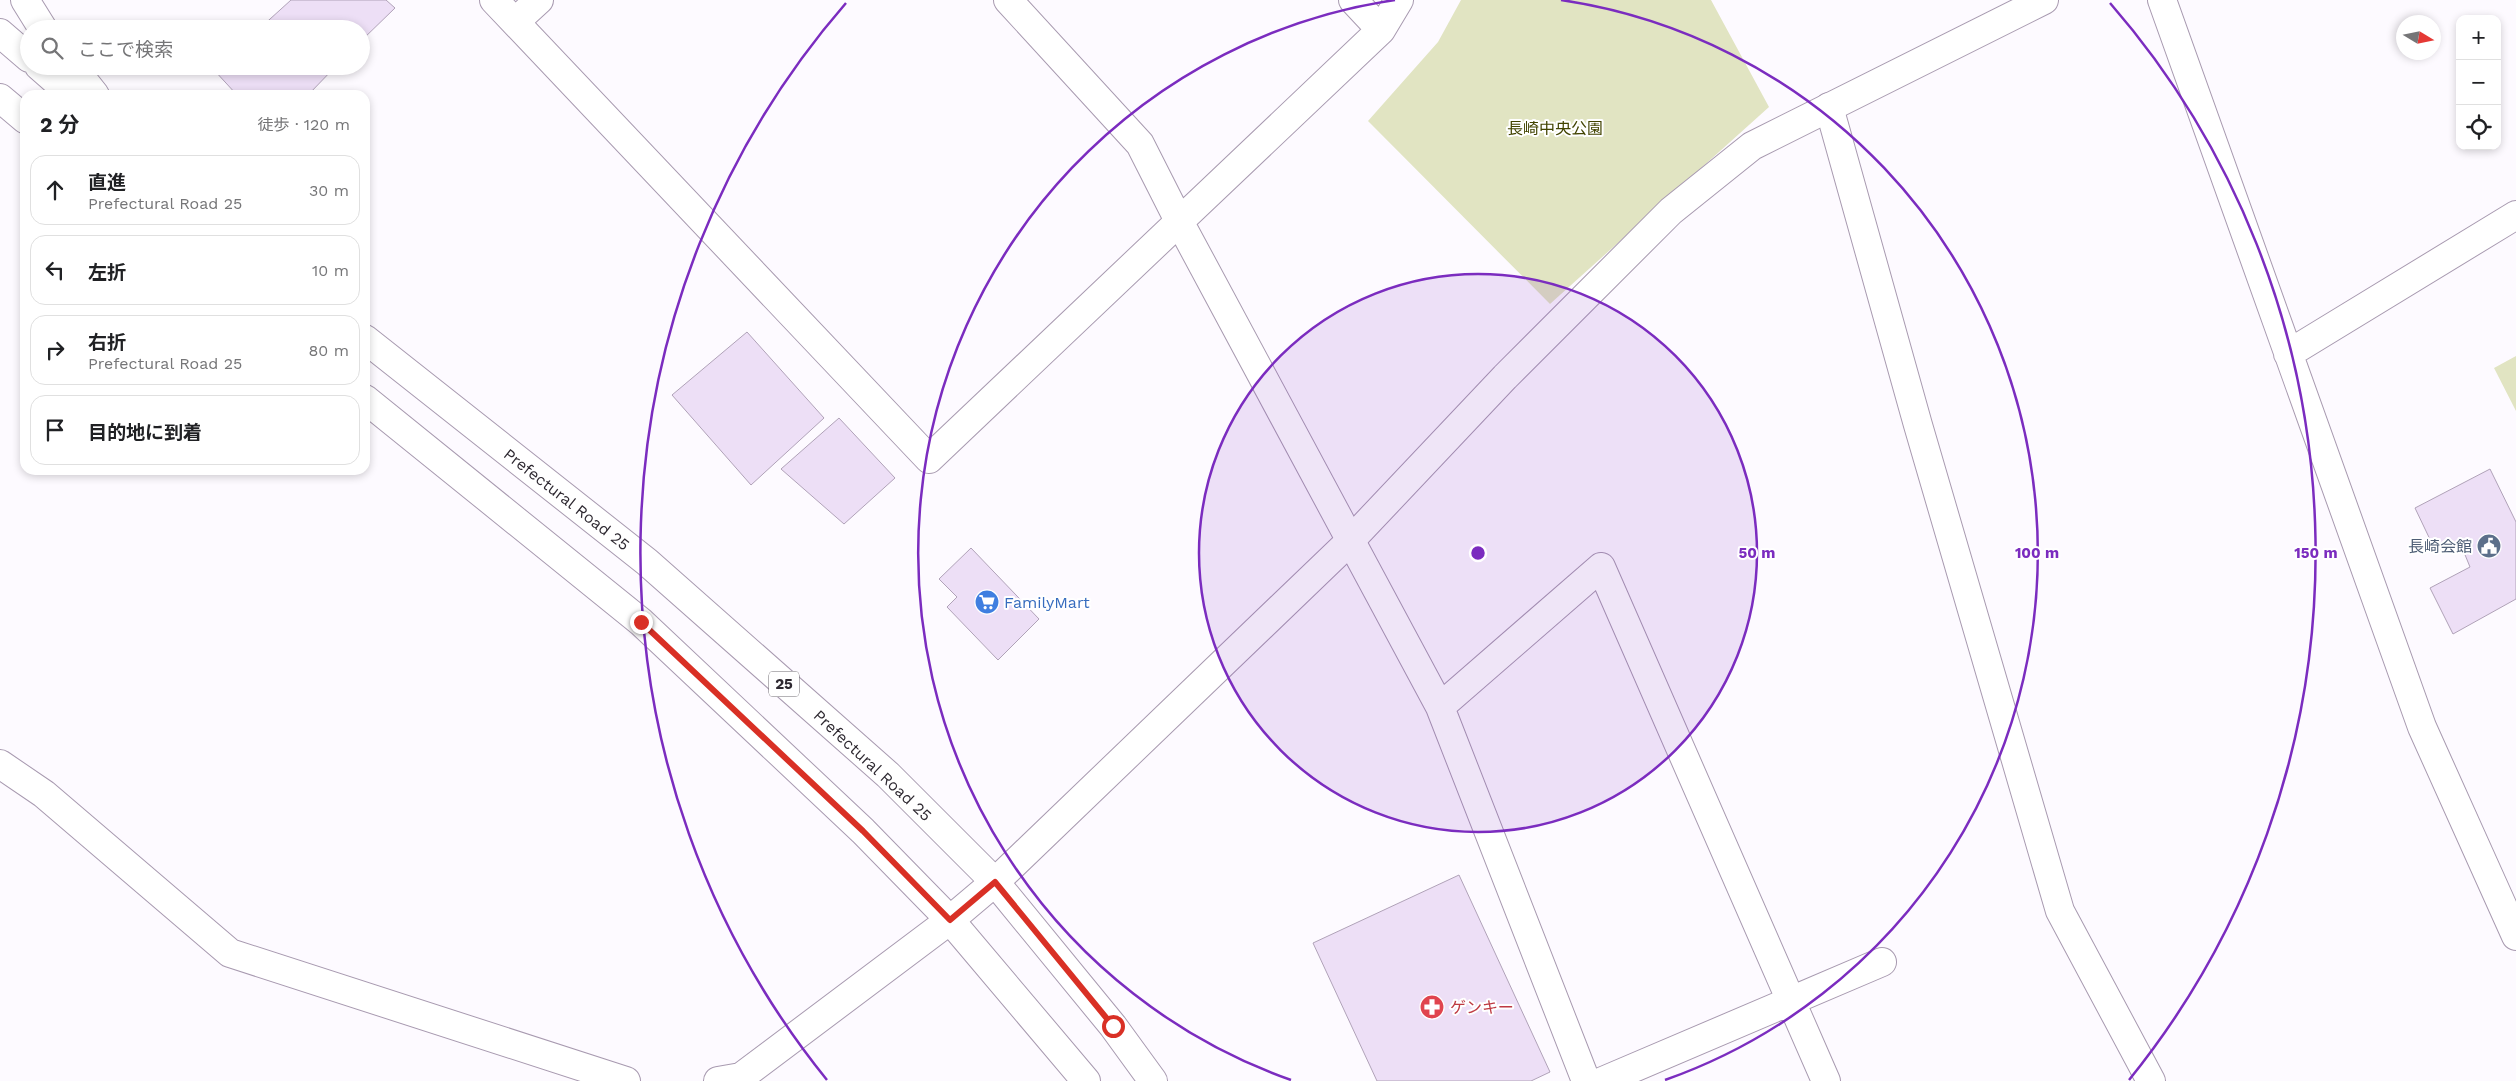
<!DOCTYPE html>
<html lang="ja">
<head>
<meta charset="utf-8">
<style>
	body { margin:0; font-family:"Work Sans","Noto Sans JP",sans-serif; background:#f2f2f2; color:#202124 }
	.controls { position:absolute; right:15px; top:15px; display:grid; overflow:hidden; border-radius:10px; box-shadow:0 2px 8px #0003 }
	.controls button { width:45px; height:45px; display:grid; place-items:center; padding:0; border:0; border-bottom:1px solid #e0e0e0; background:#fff; color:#202124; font:25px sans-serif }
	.compass { position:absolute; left:2396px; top:15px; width:45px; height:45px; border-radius:50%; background:#fff; box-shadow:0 2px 8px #0003; rotate:100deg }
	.stop { position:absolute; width:15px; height:15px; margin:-11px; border:4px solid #d93025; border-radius:50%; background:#fff }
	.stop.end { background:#d93025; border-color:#fff; box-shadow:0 1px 5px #0008 }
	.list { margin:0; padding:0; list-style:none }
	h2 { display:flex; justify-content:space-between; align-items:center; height:65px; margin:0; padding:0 20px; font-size:21px }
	h2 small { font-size:16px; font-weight:400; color:#757577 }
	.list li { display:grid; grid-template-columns:32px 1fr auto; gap:15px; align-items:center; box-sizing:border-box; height:70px; margin:0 10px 10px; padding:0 10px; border:1px solid #e0e0e0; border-radius:15px }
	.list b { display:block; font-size:19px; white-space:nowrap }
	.list p { margin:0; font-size:16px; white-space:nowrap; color:#757577 }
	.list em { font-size:16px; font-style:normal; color:#757577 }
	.icon { flex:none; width:28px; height:28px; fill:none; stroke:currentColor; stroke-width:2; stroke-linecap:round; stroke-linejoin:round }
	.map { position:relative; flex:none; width:2516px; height:1081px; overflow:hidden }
	.search { position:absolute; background:#fff; box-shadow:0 2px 8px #0003; left:20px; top:20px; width:350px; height:55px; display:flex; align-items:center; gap:12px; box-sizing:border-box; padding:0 18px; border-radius:28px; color:#757577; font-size:19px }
	.panel { position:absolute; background:#fff; box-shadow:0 2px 8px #0003; left:20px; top:90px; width:350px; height:385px; border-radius:15px }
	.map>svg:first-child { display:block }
</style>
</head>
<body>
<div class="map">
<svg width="2516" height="1081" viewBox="0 0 2516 1081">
	<rect width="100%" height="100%" fill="#fdfaff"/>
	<path fill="#e1e4c2" d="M 1461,0 L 1711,0 L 1769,107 L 1550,304 L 1368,121 L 1438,42 Z
		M 2516,356 L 2516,411 L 2494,368 Z"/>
	<path fill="#eddff6" stroke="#b0a2b8" d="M 291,0 L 386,0 L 395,8 L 361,41 L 361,29 L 259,29 Z
		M 218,66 L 336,66 L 308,95 L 237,95 L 214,70 Z
		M 747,332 L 824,418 L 751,485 L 672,395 Z
		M 839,418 L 895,478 L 844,524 L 781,469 Z
		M 2490,469 L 2516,522 L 2516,599 L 2453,634 L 2430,588 L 2470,567 L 2459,540 L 2436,552 L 2415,508 Z
		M 971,548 L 1039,619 L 998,660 L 947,607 L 957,597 L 939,579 Z
		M 1459,875 L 1550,1072 L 1531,1081 L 1377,1081 L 1313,943 Z"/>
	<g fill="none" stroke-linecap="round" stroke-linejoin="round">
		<defs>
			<path id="minor" d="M 494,0 L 929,459 L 1381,30 L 1399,0
				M 1008,0 L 1140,144 L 1179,221 L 1440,707 L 1586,1081
				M 1353,0 L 1381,30
				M 2162,0 L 2422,727 L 2516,936
				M 515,22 L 539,0
				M 1829,107 L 1918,425 L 2060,911 L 2151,1081
				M 2288,354 L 2516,215
				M 1440,707 L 1601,567 L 1826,1081
				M 0,764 L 44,794 L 230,953 L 626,1081
				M 1603,1081 L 1882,962"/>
			<path id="tertiary" d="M 718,1081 L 741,1077 L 950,920 L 995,882 L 1350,541 L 1505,377 L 1671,211 L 1752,146 L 2044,0"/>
			<path id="primary" d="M 0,33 L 29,58
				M 39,66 L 72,95
				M 0,98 L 25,119
				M 365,339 L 647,562 L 888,775 L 995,882 L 1113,1026 L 1153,1081
				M 365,399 L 641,622 L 863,831 L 950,920 L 1086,1081"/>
			<path id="motorway" d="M 25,0 L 43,29
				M 72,66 L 95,95"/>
		</defs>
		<use href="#minor" stroke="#a89ab0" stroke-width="30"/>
		<use href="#tertiary" stroke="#a89ab0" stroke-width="30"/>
		<use href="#primary" stroke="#a89ab0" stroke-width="30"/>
		<use href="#motorway" stroke="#a89ab0" stroke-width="30"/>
		<use href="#minor" stroke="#fff" stroke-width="28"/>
		<use href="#tertiary" stroke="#fff" stroke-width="28"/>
		<use href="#primary" stroke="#fff" stroke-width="28"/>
		<use href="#motorway" stroke="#fff" stroke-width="28"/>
	</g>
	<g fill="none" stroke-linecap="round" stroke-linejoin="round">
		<path stroke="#d93025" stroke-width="6" d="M 641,622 L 863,831 L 950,920 L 995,882 L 1113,1026"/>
	</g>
	<circle cx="1478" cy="553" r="279" fill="#7b2cbf" fill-opacity=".12"/>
	<g fill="none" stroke="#7b2cbf" stroke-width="2.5">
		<circle cx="1478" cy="553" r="279"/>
		<path d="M1291 1080A559 559 0 0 1 1395 0M1561 0A559 559 0 0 1 1665 1080"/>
		<path d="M827 1080A838 838 0 0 1 846 3M2110 3A838 838 0 0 1 2129 1080"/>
	</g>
	<defs>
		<symbol id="civic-disc" viewBox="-11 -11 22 22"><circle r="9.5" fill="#5c6f8a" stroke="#fff"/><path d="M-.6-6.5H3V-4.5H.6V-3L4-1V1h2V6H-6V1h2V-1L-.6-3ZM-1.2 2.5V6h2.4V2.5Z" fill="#fff"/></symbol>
		<symbol id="supermarket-disc" viewBox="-11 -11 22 22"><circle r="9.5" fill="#3f7fe0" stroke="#fff"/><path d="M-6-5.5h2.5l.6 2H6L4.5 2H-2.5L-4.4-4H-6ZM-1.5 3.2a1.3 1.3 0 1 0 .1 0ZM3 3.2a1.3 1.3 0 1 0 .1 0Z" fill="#fff"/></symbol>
		<symbol id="pharmacy-disc" viewBox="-11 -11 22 22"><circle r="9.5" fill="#e0444e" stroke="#fff"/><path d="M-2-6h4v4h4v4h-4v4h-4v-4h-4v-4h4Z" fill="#fff"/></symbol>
	</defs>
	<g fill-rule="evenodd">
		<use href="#civic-disc" x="2475" y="532" width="28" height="28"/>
		<use href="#supermarket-disc" x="973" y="588" width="28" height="28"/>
		<use href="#pharmacy-disc" x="1418" y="993" width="28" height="28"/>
	</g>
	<g text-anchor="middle" stroke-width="4" stroke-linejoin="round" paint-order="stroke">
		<rect fill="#fff" stroke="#6d696f" stroke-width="1" x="769" y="671.5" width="30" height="25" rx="4"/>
		<g font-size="15" font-weight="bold" fill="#2e2931">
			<text x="784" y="689">25</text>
		</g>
		<g font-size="16" fill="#424401" stroke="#fff">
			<text x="1555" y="134">長崎中央公園</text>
		</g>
		<g font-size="16" fill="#2e2931" stroke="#fff">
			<text transform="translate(567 499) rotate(38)" y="6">Prefectural Road 25</text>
			<text transform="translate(873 765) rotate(43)" y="6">Prefectural Road 25</text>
		</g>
		<g font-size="16" fill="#4e5e75" stroke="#fff" text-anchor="end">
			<text x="2472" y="552">長崎会館</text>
		</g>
		<g font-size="16" fill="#366cbe" stroke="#fff" text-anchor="start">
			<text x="1004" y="608">FamilyMart</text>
		</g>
		<g font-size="16" fill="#be3a42" stroke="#fff" text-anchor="start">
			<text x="1450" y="1013">ゲンキー</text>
		</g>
	</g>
	<circle cx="1478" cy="553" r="8" fill="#7b2cbf" stroke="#fff" stroke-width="2.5"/>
	<g font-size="15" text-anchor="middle" font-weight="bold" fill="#7b2cbf" stroke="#fff" stroke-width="4" stroke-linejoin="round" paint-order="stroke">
		<text x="1757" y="558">50 m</text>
		<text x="2037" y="558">100 m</text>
		<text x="2316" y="558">150 m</text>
	</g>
</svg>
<div class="controls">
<button>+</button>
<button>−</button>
<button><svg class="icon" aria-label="locate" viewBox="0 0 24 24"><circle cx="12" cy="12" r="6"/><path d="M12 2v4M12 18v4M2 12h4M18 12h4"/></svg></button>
</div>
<svg class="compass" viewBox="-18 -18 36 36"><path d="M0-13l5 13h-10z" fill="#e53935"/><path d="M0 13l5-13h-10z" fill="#757577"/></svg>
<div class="stop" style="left:1113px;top:1026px"></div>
<div class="stop end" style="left:641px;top:622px"></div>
<div class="search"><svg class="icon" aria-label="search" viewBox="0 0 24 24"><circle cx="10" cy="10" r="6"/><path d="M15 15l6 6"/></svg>ここで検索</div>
<section class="panel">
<h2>2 分<small>徒歩 · 120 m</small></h2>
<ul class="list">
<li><svg class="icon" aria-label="ahead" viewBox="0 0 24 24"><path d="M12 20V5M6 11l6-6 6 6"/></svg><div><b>直進</b><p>Prefectural Road 25</p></div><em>30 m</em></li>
<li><svg class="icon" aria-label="left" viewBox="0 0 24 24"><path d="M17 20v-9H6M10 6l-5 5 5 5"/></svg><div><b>左折</b></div><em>10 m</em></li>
<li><svg class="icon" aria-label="right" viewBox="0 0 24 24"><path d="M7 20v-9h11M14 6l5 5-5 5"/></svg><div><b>右折</b><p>Prefectural Road 25</p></div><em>80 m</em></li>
<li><svg class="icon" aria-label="arrive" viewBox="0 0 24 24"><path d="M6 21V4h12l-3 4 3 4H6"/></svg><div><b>目的地に到着</b></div></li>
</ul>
</section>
</div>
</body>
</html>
